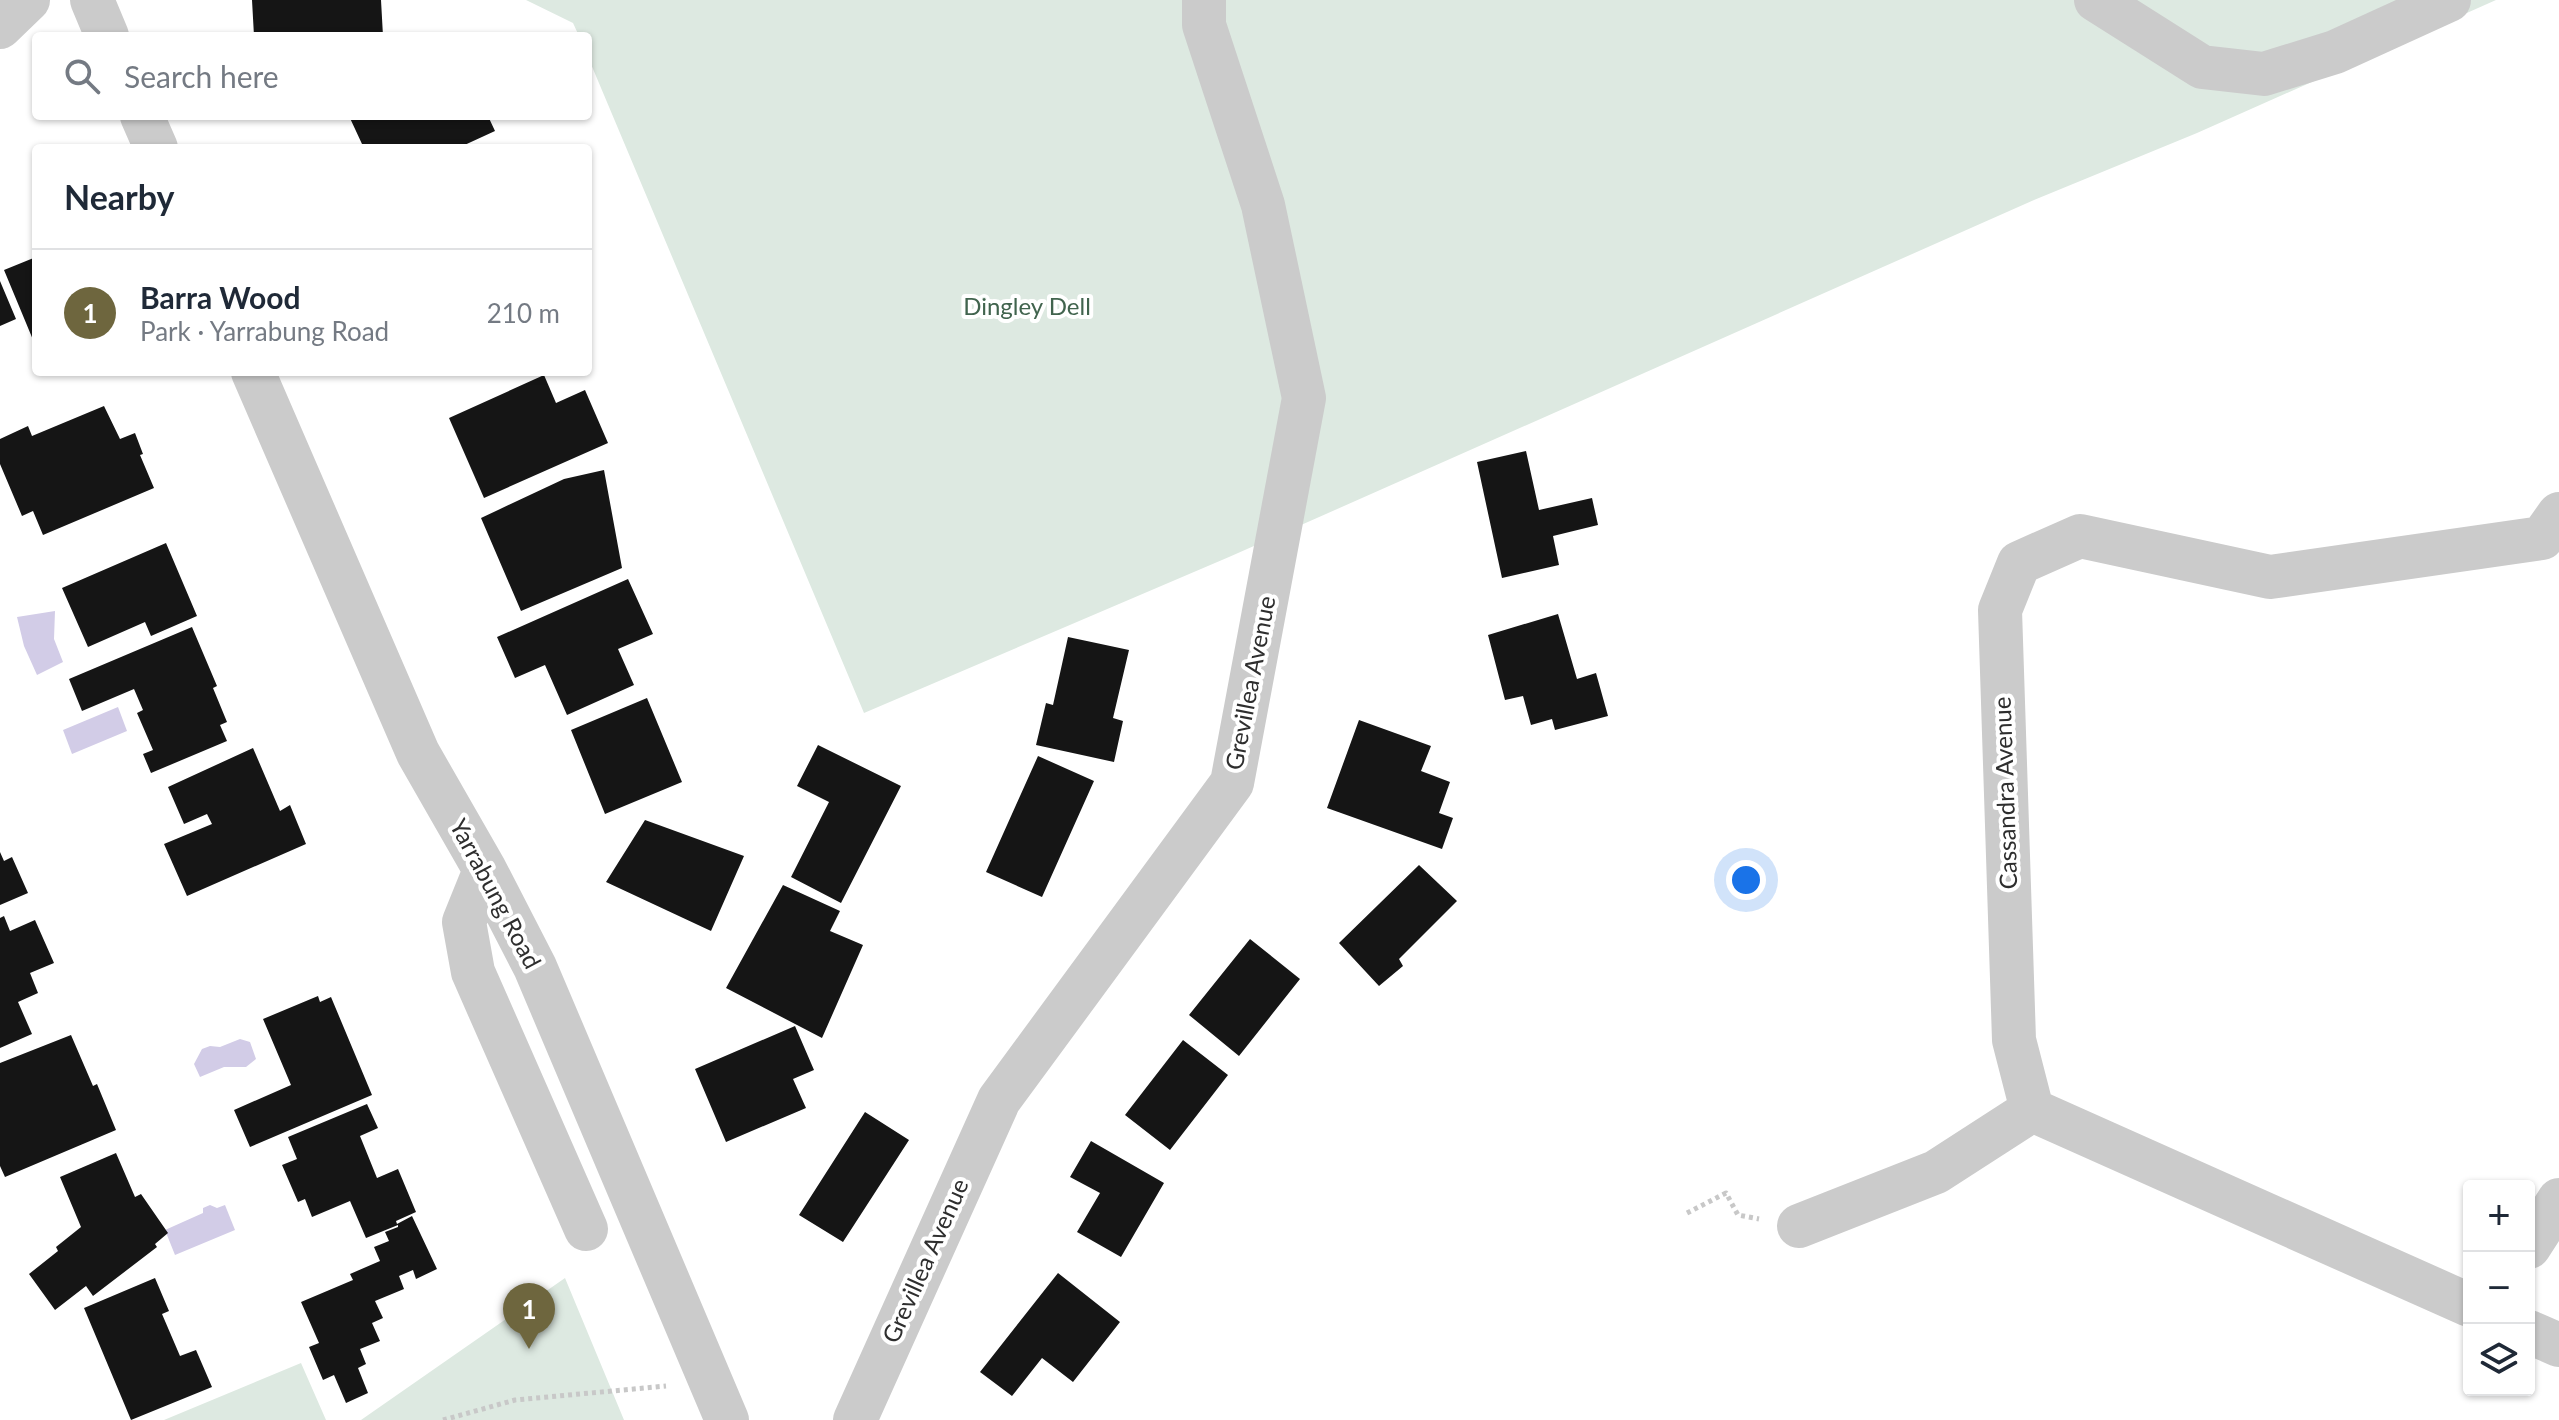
<!DOCTYPE html>
<html lang="en">
<head>
<meta charset="utf-8">
<style>
	body { margin:0; font-family:Lato,sans-serif; background:#f2f2f3; color:#1f2937 }
	.controls { position:absolute; right:24px; bottom:24px; display:grid; overflow:hidden; border-radius:8px; box-shadow:0 2px 6px #0004 }
	.controls button { width:72px; height:72px; display:grid; place-items:center; padding:0; border:0; border-bottom:2px solid #e0e1e3; background:#fff; color:#1f2937; font:40px sans-serif }
	.you { position:absolute; left:1746px; top:880px; width:28px; height:28px; margin:-20px; border:6px solid #fff; border-radius:50%; background:#1a73e8; box-shadow:0 0 0 12px #1a73e833 }
	.badge { display:grid; place-items:center; width:52px; height:52px; border-radius:50%; background:#6e663e; color:#fff; font-size:26px; font-weight:700 }
	.pin { position:absolute; translate:-50% -66px; filter:drop-shadow(0 2px 4px #0008) }
	.pin::after { content:''; position:absolute; top:42px; width:28px; height:24px; background:inherit; clip-path:polygon(0 0,100% 0,50% 100%) }
	.list { margin:0; padding:0; list-style:none }
	h2 { display:flex; justify-content:space-between; align-items:center; height:104px; margin:0; padding:0 32px; font-size:34px }
	h2 small { font-size:26px; font-weight:400; color:#747a83 }
	.list li { display:grid; grid-template-columns:52px 1fr auto; gap:24px; align-items:center; box-sizing:border-box; height:128px; padding:0 32px; border-top:2px solid #e0e1e3 }
	.list b { display:block; font-size:30px; white-space:nowrap }
	.list p { margin:0; font-size:26px; white-space:nowrap; color:#747a83 }
	.list em { font-size:26px; font-style:normal; color:#747a83 }
	.icon { flex:none; width:44px; height:44px; fill:none; stroke:currentColor; stroke-width:2; stroke-linecap:round; stroke-linejoin:round }
	.map { position:relative; flex:none; width:2559px; height:1420px; overflow:hidden }
	.search { position:absolute; background:#fff; box-shadow:0 2px 6px #0004; left:32px; top:32px; width:560px; height:88px; display:flex; align-items:center; gap:20px; box-sizing:border-box; padding:0 28px; border-radius:8px; color:#747a83; font-size:30px }
	.panel { position:absolute; background:#fff; box-shadow:0 2px 6px #0004; left:32px; top:144px; width:560px; height:232px; border-radius:8px }
	.map>svg:first-child { display:block }
</style>
</head>
<body>
<div class="map">
<svg width="2559" height="1420" viewBox="0 0 2559 1420">
	<rect width="100%" height="100%" fill="#fff"/>
	<path fill="#dde9e1" d="M 526,0 L 2496,0 L 2197,133 L 2034,200 L 1229,557 L 864,713 L 588,57 L 588,36 L 579,36 L 573,23 Z
		M 565,1278 L 624,1420 L 361,1420 Z
		M 301,1363 L 326,1420 L 164,1420 Z"/>
	<path fill="#d2cce7" d="M 55,611 L 54,639 L 63,662 L 37,675 L 24,646 L 17,617 Z
		M 118,707 L 127,731 L 72,754 L 63,730 Z
		M 240,1039 L 250,1042 L 256,1059 L 246,1067 L 224,1067 L 200,1077 L 194,1064 L 202,1049 L 210,1046 L 220,1047 Z
		M 210,1205 L 217,1208 L 225,1205 L 235,1230 L 175,1255 L 165,1230 L 203,1213 L 203,1208 Z"/>
	<path fill="#151515" d="M 252,0 L 381,0 L 383,36 L 254,36 Z
		M 349,116 L 488,116 L 495,131 L 458,148 L 353,148 L 362,144 Z
		M 36,257 L 36,347 L 4,270 Z
		M 0,281 L 16,319 L 0,326 Z
		M 544,375 L 556,403 L 585,390 L 608,443 L 484,498 L 449,418 Z
		M 104,406 L 120,439 L 135,433 L 143,454 L 140,455 L 154,488 L 43,535 L 33,511 L 22,516 L 0,464 L 0,439 L 28,426 L 32,436 Z
		M 1526,451 L 1539,510 L 1592,498 L 1598,525 L 1553,536 L 1559,565 L 1502,578 L 1477,462 Z
		M 604,470 L 622,568 L 521,611 L 481,518 L 564,479 Z
		M 166,543 L 197,616 L 151,636 L 145,622 L 88,647 L 62,588 Z
		M 628,579 L 653,634 L 618,649 L 634,685 L 567,715 L 545,665 L 515,678 L 497,637 Z
		M 1558,614 L 1577,679 L 1596,673 L 1608,716 L 1555,730 L 1552,719 L 1531,725 L 1523,696 L 1505,700 L 1488,635 Z
		M 192,627 L 217,686 L 213,688 L 227,722 L 220,725 L 227,741 L 151,773 L 143,754 L 153,750 L 137,713 L 143,710 L 134,689 L 82,711 L 69,679 Z
		M 1068,637 L 1129,650 L 1113,718 L 1123,721 L 1114,762 L 1036,745 L 1046,703 L 1053,705 Z
		M 647,698 L 682,782 L 605,814 L 571,730 Z
		M 1359,720 L 1431,746 L 1421,771 L 1450,782 L 1439,813 L 1453,818 L 1442,849 L 1327,808 Z
		M 818,745 L 901,786 L 841,903 L 791,877 L 829,802 L 797,786 Z
		M 253,748 L 280,811 L 290,805 L 306,844 L 187,896 L 164,844 L 212,824 L 207,814 L 184,824 L 168,787 Z
		M 1038,756 L 1094,781 L 1042,897 L 986,872 Z
		M 645,820 L 744,856 L 711,931 L 606,882 Z
		M 0,852 L 4,861 L 12,857 L 28,893 L 0,905 Z
		M 1419,865 L 1457,901 L 1399,959 L 1403,966 L 1379,986 L 1339,943 Z
		M 783,885 L 840,911 L 830,931 L 863,945 L 822,1038 L 726,988 Z
		M 4,916 L 10,931 L 35,920 L 54,963 L 30,973 L 38,993 L 18,1002 L 32,1034 L 0,1048 L 0,918 Z
		M 1250,939 L 1300,979 L 1239,1056 L 1189,1015 Z
		M 318,996 L 320,1002 L 331,997 L 372,1095 L 250,1147 L 234,1110 L 291,1085 L 263,1019 Z
		M 795,1026 L 814,1070 L 793,1079 L 806,1108 L 726,1142 L 695,1069 Z
		M 71,1035 L 93,1086 L 97,1084 L 116,1130 L 5,1177 L 0,1166 L 0,1063 Z
		M 1183,1040 L 1228,1075 L 1170,1150 L 1125,1115 Z
		M 367,1104 L 378,1128 L 360,1136 L 377,1178 L 398,1169 L 416,1212 L 396,1221 L 397,1224 L 412,1216 L 437,1269 L 416,1279 L 413,1270 L 399,1276 L 404,1289 L 375,1301 L 383,1318 L 372,1323 L 380,1341 L 360,1349 L 366,1364 L 358,1368 L 368,1393 L 346,1403 L 334,1375 L 323,1380 L 309,1347 L 319,1343 L 301,1302 L 353,1280 L 350,1274 L 380,1261 L 374,1247 L 389,1241 L 385,1232 L 398,1227 L 398,1225 L 366,1238 L 350,1201 L 312,1217 L 305,1199 L 298,1202 L 282,1165 L 297,1159 L 288,1137 Z
		M 865,1112 L 909,1140 L 843,1242 L 799,1215 Z
		M 1091,1141 L 1164,1183 L 1121,1257 L 1077,1232 L 1100,1193 L 1070,1177 Z
		M 116,1153 L 135,1197 L 141,1194 L 168,1233 L 155,1244 L 157,1247 L 93,1296 L 86,1286 L 55,1310 L 29,1274 L 58,1251 L 56,1247 L 81,1227 L 60,1177 Z
		M 1058,1273 L 1120,1322 L 1073,1382 L 1042,1358 L 1012,1396 L 980,1372 Z
		M 155,1278 L 169,1311 L 162,1314 L 180,1356 L 196,1350 L 212,1387 L 131,1420 L 84,1308 Z"/>
	<g fill="none" stroke-linecap="round" stroke-linejoin="round">
		<path stroke="#c8c8c8" stroke-width="5" stroke-dasharray="4 4" stroke-linecap="butt" d="M 1687,1213 L 1726,1193 L 1738,1215 L 1759,1219
			M 443,1420 L 515,1400 L 666,1386"/>
		<path stroke="#cbcbcb" stroke-width="44" d="M 92,0 L 107,36
			M 2096,0 L 2202,67 L 2264,74 L 2335,52 L 2449,0
			M 0,27 L 28,0
			M 142,116 L 156,148
			M 253,372 L 418,753 L 485,870 L 535,967 L 727,1420
			M 485,870 L 464,922 L 473,972 L 586,1229
			M 1799,1226 L 1936,1172 L 2032,1110
			M 2529,1247 L 2559,1200
			M 2469,1305 L 2032,1110 L 2014,1040 L 2000,610 L 2019,563 L 2080,536 L 2270,577 L 2542,538 L 2559,514
			M 2529,1332 L 2559,1345
			M 855,1420 L 999,1100 L 1232,783 L 1304,398 L 1263,205 L 1204,25 L 1204,0"/>
	</g>
	<g text-anchor="middle" stroke-width="8" stroke-linejoin="round" paint-order="stroke">
		<g font-size="24" fill="#41644e" stroke="#fff">
			<text x="1027" y="315">Dingley Dell</text>
		</g>
		<g font-size="24" fill="#2e2e2e" stroke="#fff">
			<text transform="translate(1251 683) rotate(-79)" y="8">Grevillea Avenue</text>
			<text transform="translate(2006 793) rotate(-92)" y="8">Cassandra Avenue</text>
			<text transform="translate(495 894) rotate(62)" y="8">Yarrabung Road</text>
			<text transform="translate(926 1261) rotate(-66)" y="8">Grevillea Avenue</text>
		</g>
	</g>
</svg>
<div class="controls">
<button>+</button>
<button>−</button>
<button><svg class="icon" aria-label="layers" viewBox="0 0 24 24"><path d="M12 4l9 5-9 5-9-5zM3 14l9 5 9-5"/></svg></button>
</div>
<div class="you"></div>
<div class="pin badge" style="left:529px;top:1349px">1</div>
<div class="search"><svg class="icon" aria-label="search" viewBox="0 0 24 24"><circle cx="10" cy="10" r="6"/><path d="M15 15l6 6"/></svg>Search here</div>
<section class="panel">
<h2>Nearby<small></small></h2>
<ul class="list">
<li><span class="badge">1</span><div><b>Barra Wood</b><p>Park · Yarrabung Road</p></div><em>210 m</em></li>
</ul>
</section>
</div>
</body>
</html>
